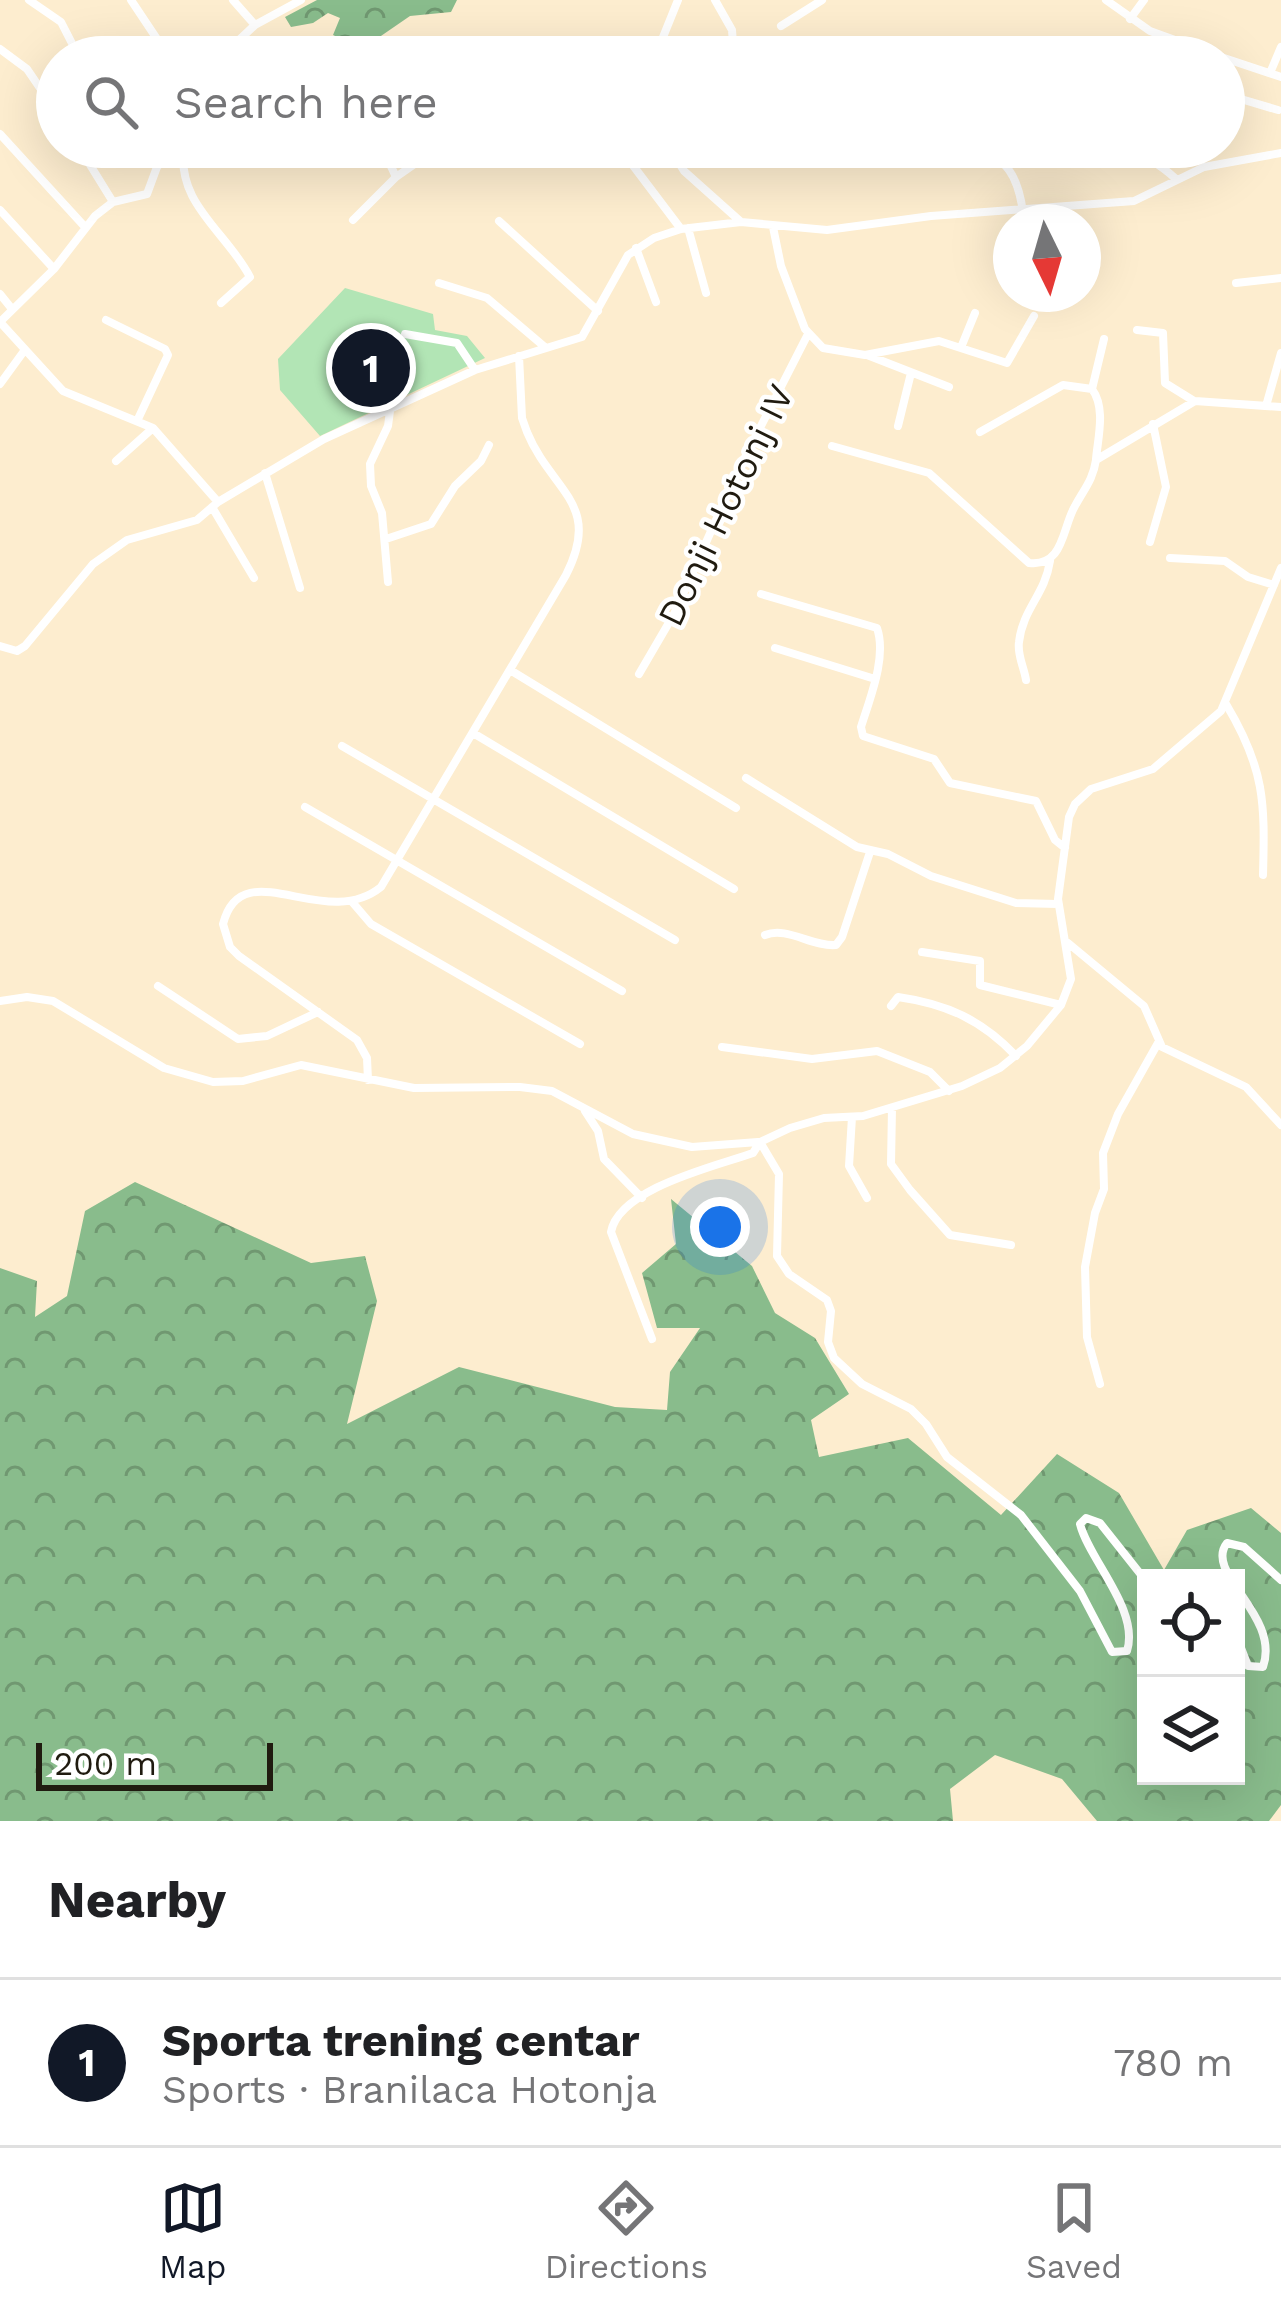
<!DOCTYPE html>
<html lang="en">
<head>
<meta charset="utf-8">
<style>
	body { margin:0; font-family:"Work Sans",sans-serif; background:#f2f2f2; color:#202124 }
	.controls { position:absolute; right:36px; bottom:36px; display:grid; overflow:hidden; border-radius:0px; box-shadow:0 12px 48px #0002 }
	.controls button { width:108px; height:108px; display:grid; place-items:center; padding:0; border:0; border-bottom:3px solid #e0e0e0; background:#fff; color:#202124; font:60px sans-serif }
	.compass { position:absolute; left:993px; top:204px; width:108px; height:108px; border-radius:50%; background:#fff; box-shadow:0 12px 48px #0002; rotate:175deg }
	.scale { position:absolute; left:36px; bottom:30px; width:237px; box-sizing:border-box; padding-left:12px; border:6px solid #201b10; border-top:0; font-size:33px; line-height:42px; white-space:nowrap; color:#201b10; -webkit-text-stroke:9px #fff; paint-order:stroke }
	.you { position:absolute; left:720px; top:1227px; width:42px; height:42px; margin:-30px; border:9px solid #fff; border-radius:50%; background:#1a73e8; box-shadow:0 0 0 18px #1a73e833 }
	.badge { display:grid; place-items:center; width:78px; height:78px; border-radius:50%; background:#111827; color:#fff; font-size:39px; font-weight:700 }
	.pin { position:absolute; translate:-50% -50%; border:6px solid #fff; box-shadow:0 3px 12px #0006 }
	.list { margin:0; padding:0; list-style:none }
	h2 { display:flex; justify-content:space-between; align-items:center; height:156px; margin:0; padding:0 48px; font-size:51px }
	h2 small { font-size:39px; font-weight:400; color:#757577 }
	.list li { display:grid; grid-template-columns:78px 1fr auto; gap:36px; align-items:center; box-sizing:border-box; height:168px; padding:0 48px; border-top:3px solid #e0e0e0 }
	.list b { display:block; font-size:45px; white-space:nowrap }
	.list p { margin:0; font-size:39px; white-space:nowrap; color:#757577 }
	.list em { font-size:39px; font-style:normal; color:#757577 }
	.icon { flex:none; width:66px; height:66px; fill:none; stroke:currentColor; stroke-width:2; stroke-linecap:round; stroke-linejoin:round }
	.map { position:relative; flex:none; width:1281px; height:1821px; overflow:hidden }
	.search { position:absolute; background:#fff; box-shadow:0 12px 48px #0002; left:36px; right:36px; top:36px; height:132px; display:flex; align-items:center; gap:30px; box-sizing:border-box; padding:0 42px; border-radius:66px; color:#757577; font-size:45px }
	.sheet { height:324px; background:#fff }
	nav { display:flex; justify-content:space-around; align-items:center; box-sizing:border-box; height:168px; border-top:3px solid #e0e0e0; background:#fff; font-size:33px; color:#757577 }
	nav a { display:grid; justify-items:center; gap:6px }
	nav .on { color:#111827 }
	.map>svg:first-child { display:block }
</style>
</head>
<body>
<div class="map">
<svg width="1281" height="1821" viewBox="0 0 1281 1821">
	<defs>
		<pattern id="forest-crowns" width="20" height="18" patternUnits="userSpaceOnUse" patternTransform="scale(3)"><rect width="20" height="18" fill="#89bc8c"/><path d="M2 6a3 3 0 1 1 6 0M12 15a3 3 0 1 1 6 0" fill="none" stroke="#709871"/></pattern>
	</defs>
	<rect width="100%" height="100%" fill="#fdedcf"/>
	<path fill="url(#forest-crowns)" fill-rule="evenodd" d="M 317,0 L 457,0 L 451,12 L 410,16 L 362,49 L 333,35 L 340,18 L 328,13 L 313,23 L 291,27 L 285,17 Z
		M 135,1182 L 311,1263 L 365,1256 L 377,1301 L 347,1424 L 459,1367 L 615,1407 L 667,1410 L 670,1372 L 700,1328 L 657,1328 L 642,1273 L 676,1244 L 671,1199 L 752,1266 L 775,1313 L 815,1338 L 849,1394 L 811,1420 L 819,1457 L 908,1438 L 1001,1515 L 1057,1454 L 1119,1493 L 1164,1570 L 1187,1530 L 1251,1508 L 1281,1533 L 1281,1805 L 1269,1821 L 1097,1821 L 1062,1779 L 995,1755 L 950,1789 L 953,1821 L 0,1821 L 0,1268 L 37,1281 L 35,1317 L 67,1296 L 85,1211 ZM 1146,1578 L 1236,1578 L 1236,1776 L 1146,1776 Z"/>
	<path fill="#b2e5b5" d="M 345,288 L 433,314 L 435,330 L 467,336 L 485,358 L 320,436 L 280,390 L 278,359 Z"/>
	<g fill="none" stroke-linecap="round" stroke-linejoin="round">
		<path stroke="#fff" stroke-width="8" d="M 29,0 L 61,22 L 79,57
			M 131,0 L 169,57
			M 233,0 L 255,25
			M 715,0 L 732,30 L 734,57
			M 1106,0 L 1150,31 L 1222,57
			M 1130,19 L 1144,0
			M 781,26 L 822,0
			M 0,49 L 27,69 L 57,113
			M 221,57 L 255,25 L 301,0
			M 446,57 L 475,43 L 483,57
			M 600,57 L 655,55
			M 655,57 L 678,0
			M 1224,58 L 1281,77
			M 1270,73 L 1281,47
			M 1224,94 L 1278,110
			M 0,134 L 85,227
			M 79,147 L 113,202
			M 144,147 L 157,167
			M 184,147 C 176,204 226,231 250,277 L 221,303
			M 382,147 L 396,177
			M 619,147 L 681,229
			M 669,147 L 684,171 L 740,221
			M 973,147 C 1008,158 1018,177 1023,212
			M 1092,147 C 1113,160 1110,154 1131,155 C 1147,155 1164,168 1176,179
			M 299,152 L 301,147
			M 0,210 L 54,269
			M 353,220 L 396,177 L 439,147
			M 499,221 L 598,311
			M 773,227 L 781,266 L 805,329 L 823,348 L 865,355 L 939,341 L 1007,363 L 1034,316
			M 688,228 L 706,293
			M 636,248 L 656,302
			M 439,283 L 487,298 L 546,348
			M 1236,283 L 1281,278
			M 0,294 L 12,309
			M 106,320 L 165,349 L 168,355 L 138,419
			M 0,322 L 63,391 L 153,428 L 218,502
			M 0,322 L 54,269 L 95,216 L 113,202 L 147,194 L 157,167 L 172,147
			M 1137,330 L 1163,333 L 1165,383 L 1194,401
			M 405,334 L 457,343 L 475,370
			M 962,345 L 975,313
			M 867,355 L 949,387
			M 0,384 L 24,351
			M 1266,406 L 1281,353
			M 898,426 L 911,373
			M 980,432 L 1063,385 L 1092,389
			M 832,446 L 929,473 L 1029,563 C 1064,567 1062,528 1075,506 C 1084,489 1093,480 1096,460 L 1195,401 L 1281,407
			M 1096,459 C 1098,437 1106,408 1092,389 L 1104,339
			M 116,461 L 153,428
			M 265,473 L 300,588
			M 212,507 L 254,578
			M 386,539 L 431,524 L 455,486 L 481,461 L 489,445
			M 1150,542 L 1166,487 L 1153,424
			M 1170,558 L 1225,561 L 1248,577 L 1274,585
			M 388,582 L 382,513 L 371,486 L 370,464 L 388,426 L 390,411
			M 761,594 L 877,628 C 887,657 870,698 861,727 L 863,736 L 934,759 L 950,783 L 1036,801 L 1055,840 L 1065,848
			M 0,646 L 17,651 L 25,646 L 93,564 L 127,540 L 197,520 L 218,502 L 324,439 L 475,370 L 582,337 L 628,255 L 654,238 L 681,229 L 741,222 L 827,230 L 931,216 L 1134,201 L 1204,167 L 1281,153
			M 775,648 L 875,679
			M 510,670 L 736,808
			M 639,674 L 674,614 L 737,473 L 808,334
			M 1026,680 C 1024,667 1017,655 1019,642 C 1023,608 1045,595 1050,561
			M 1226,704 C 1265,769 1265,802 1263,875
			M 473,733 L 734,889
			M 342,746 L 675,940
			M 746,778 L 857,847 L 888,854 L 931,876 L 1016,903 L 1058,904
			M 305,807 L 622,991
			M 353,903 L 371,924 L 580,1044
			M 765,935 C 787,926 812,947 836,945 L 842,937 L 870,852
			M 1068,943 L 1144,1006 L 1162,1047 L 1246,1087 L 1281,1125
			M 922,952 L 980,961 L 980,985 L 1061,1005
			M 158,986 L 238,1039 L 267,1036 L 318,1012
			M 0,1001 L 27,997 L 53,1001 L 164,1068 L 213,1082 L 243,1081 L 301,1065 L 414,1088 L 520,1087 L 552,1091 L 633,1134 L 692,1147 L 758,1142
			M 891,1006 L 898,997 C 947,1004 982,1020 1016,1056
			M 722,1047 L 812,1059 L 877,1051 L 930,1072 L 949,1091
			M 368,1080 L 367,1058 L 357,1040 L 239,956 L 230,947 L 223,924 C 242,850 324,933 381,887 L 566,575 C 603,503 551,491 527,432 L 522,418 L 519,356
			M 892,1108 L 891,1164 L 910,1190 L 950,1235 L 1011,1245
			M 585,1111 L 598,1131 L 604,1159 L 642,1198
			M 852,1117 L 849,1166 L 867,1198
			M 760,1142 L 779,1174 L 777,1256 L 789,1274 L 827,1300 L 831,1311 L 828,1342 L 834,1358 L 862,1384 L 911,1409 L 926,1424 L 947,1457 L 1021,1515 L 1080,1591 L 1112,1652 L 1127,1651 C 1140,1610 1089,1560 1080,1524 L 1086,1518 L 1100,1523 L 1146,1581
			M 652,1339 L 611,1232 C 619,1188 717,1166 753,1153 L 760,1142 L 790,1128 L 824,1118 L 863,1116 L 962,1086 L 1000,1068 L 1027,1046 L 1061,1005 L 1071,979 L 1058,899 L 1069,817 L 1075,804 L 1091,789 L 1153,769 L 1221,711 L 1281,568
			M 1100,1384 L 1087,1337 L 1085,1267 L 1095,1213 L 1104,1189 L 1103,1153 L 1118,1114 L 1158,1043
			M 1236,1635 L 1248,1666 L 1263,1667 C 1281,1615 1203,1573 1227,1543 L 1244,1547 L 1281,1580"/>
	</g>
	<g text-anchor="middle" stroke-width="9" stroke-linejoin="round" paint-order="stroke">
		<g font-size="36" fill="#201b10" stroke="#fff">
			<text transform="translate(725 505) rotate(-64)" y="13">Donji Hotonj IV</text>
		</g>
	</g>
</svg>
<div class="controls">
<button><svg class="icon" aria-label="locate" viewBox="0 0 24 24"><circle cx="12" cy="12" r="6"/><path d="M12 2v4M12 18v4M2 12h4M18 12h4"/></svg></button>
<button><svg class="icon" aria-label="layers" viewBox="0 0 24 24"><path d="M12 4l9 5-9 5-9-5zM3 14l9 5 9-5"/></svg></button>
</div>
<svg class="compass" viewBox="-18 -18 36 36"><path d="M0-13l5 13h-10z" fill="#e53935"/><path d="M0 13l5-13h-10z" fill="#757577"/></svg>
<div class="scale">200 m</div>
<div class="you"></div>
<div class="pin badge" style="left:371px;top:368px">1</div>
<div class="search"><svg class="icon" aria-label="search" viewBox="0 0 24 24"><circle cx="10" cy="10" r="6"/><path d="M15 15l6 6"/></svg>Search here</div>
</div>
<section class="sheet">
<h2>Nearby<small></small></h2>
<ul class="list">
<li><span class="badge">1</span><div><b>Sporta trening centar</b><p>Sports · Branilaca Hotonja</p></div><em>780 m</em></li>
</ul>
</section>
<nav>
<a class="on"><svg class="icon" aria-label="map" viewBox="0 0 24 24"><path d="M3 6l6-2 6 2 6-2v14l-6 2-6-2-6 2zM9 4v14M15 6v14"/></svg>Map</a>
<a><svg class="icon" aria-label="directions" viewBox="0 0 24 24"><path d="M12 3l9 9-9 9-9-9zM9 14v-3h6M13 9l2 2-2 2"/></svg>Directions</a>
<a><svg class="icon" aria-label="saved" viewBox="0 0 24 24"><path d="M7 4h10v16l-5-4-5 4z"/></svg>Saved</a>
</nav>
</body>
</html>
